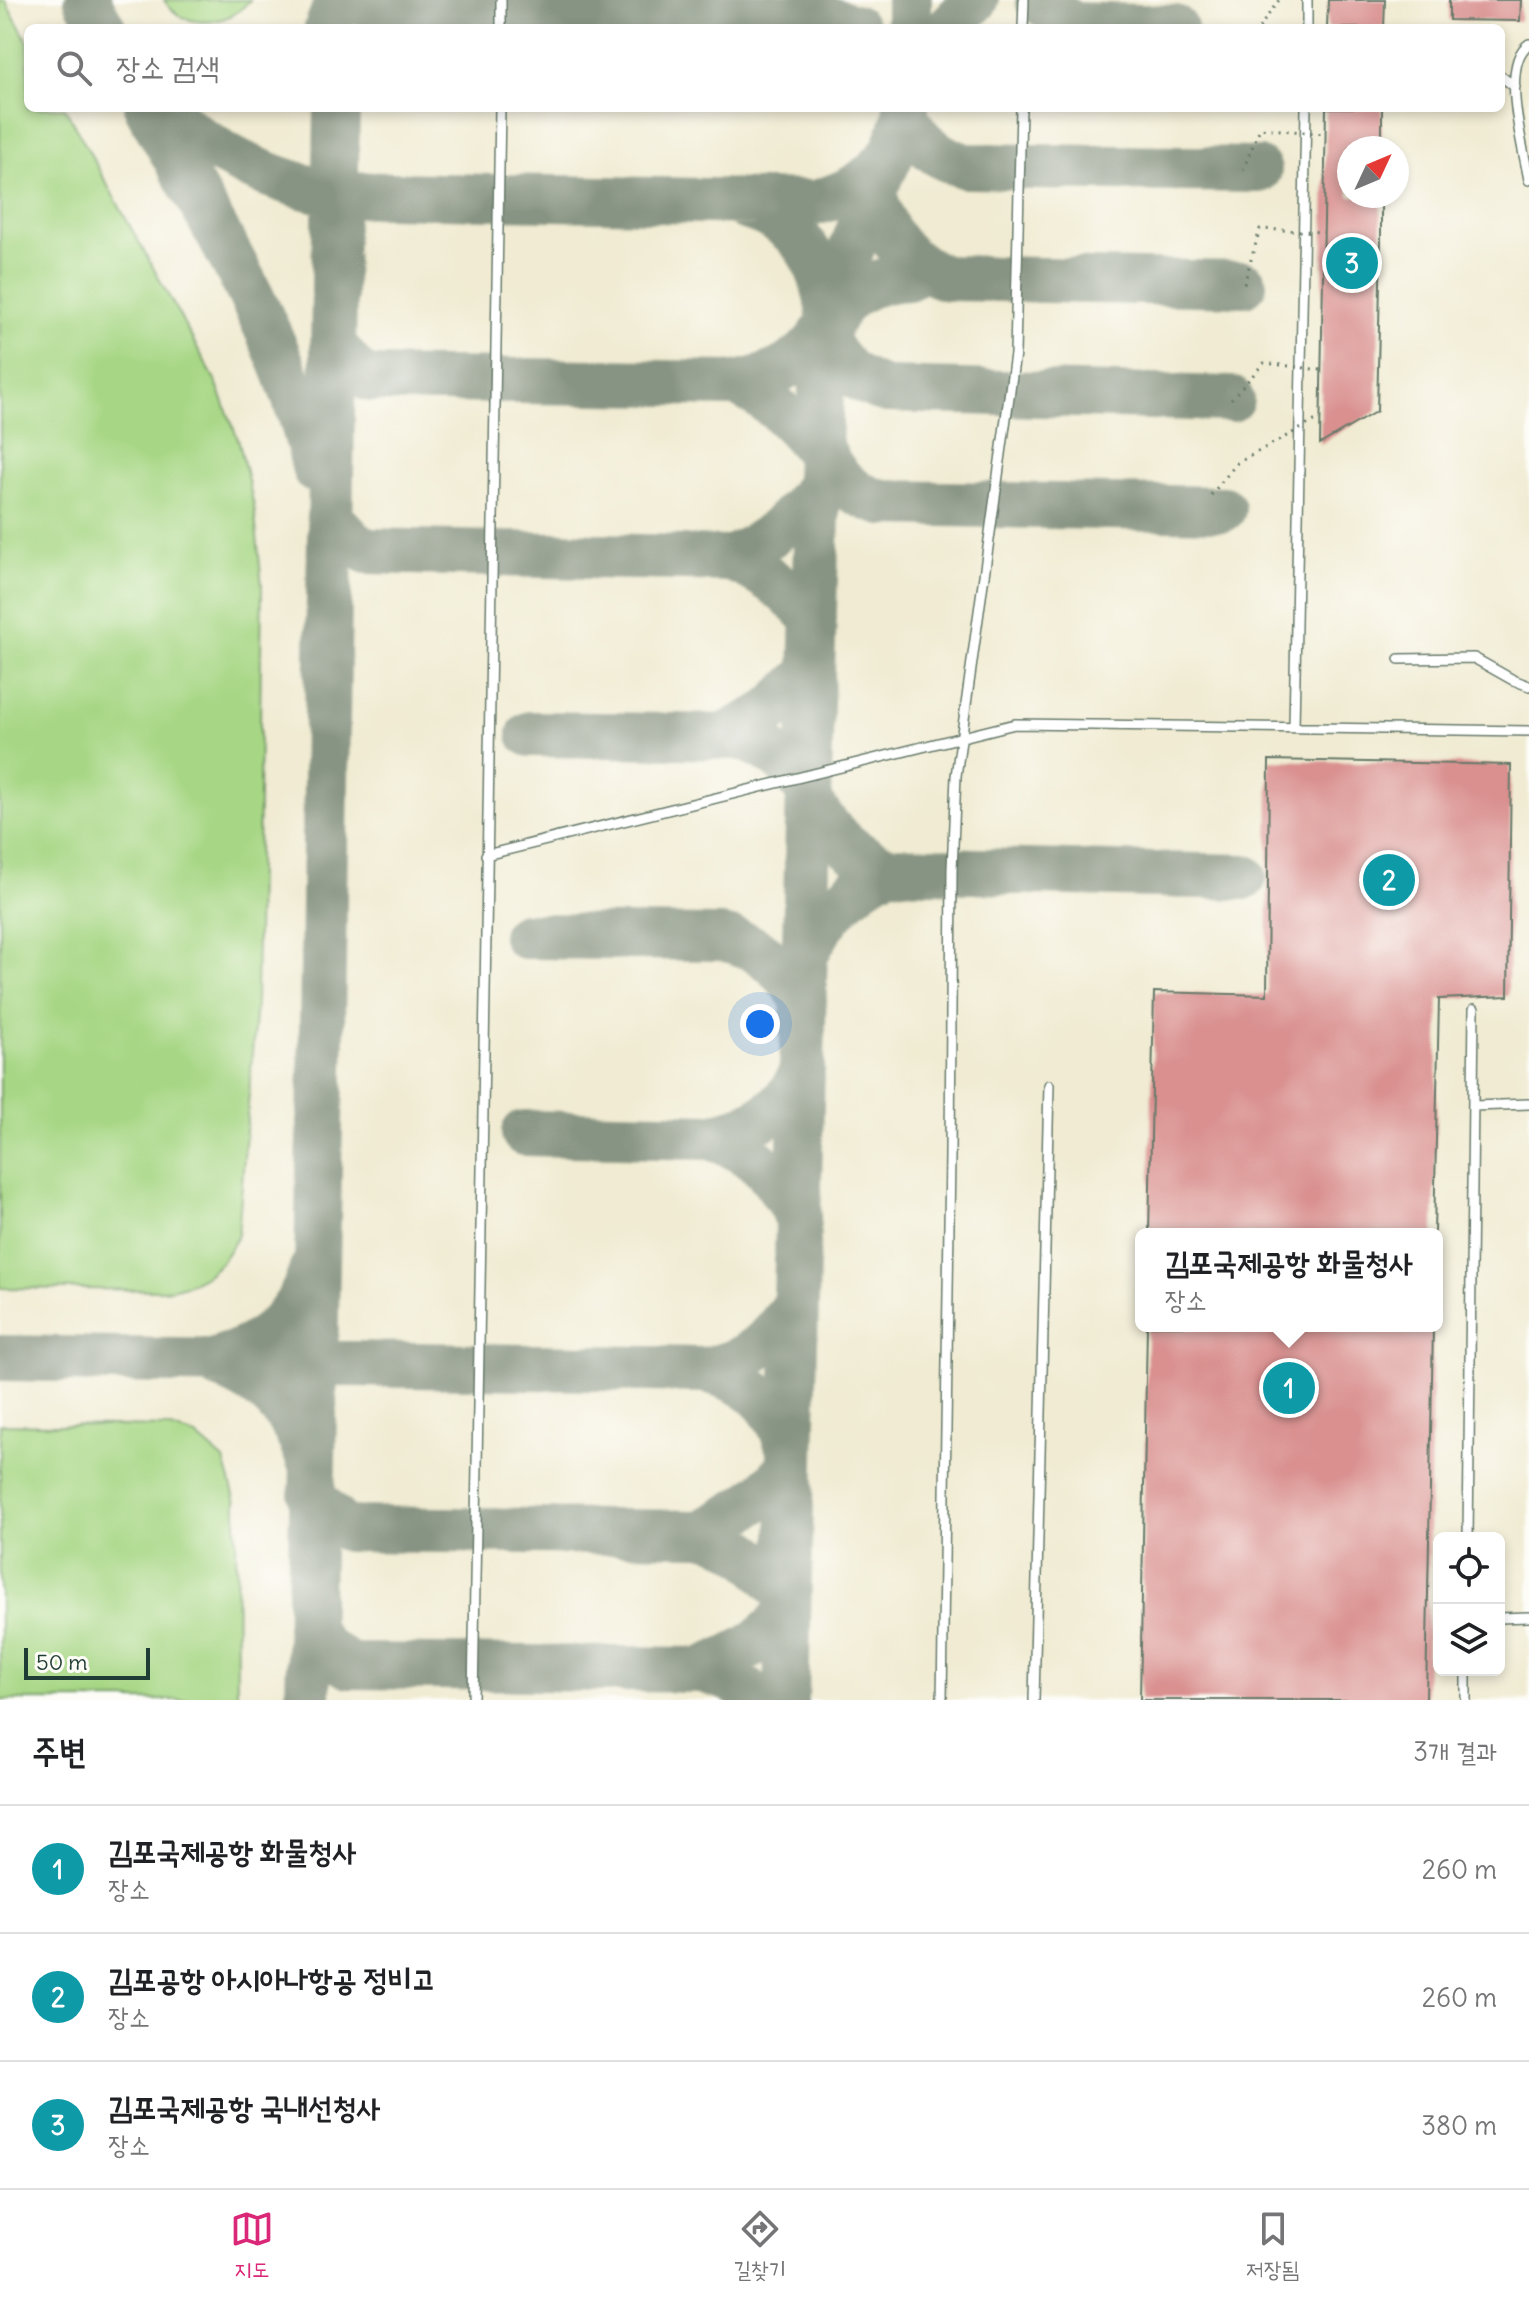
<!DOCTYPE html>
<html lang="ko">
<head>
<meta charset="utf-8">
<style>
	body { margin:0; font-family:Delius,"Poor Story",sans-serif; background:#f2f2f2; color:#202124 }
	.controls { position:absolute; right:24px; bottom:24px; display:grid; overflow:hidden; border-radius:12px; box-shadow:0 4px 12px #0003 }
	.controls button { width:72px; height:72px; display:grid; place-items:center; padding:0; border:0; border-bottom:2px solid #e0e0e0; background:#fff; color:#202124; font:40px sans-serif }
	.compass { position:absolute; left:1337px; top:136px; width:72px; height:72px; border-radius:50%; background:#fff; box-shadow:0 4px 12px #0003; rotate:46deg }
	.scale { position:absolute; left:24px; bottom:20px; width:126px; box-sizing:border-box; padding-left:8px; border:4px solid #1f3d34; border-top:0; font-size:22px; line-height:28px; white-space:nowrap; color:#1f3d34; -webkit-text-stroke:6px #fdfcf7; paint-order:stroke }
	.you { position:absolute; left:760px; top:1024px; width:28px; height:28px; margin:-20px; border:6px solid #fff; border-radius:50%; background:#1a73e8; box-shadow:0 0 0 12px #1a73e833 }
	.badge { display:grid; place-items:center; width:52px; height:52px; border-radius:50%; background:#db2777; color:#fff; font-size:26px; font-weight:700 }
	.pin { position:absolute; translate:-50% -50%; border:4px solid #fff; box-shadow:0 2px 8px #0006 }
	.popup { position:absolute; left:1135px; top:1228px; width:308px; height:104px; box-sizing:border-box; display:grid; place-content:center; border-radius:12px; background:#fff; filter:drop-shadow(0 2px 6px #0005); font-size:26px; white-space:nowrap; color:#757577 }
	.popup b { font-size:30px; color:#202124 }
	.popup::after { content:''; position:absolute; left:50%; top:100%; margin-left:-16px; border:16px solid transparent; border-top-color:#fff }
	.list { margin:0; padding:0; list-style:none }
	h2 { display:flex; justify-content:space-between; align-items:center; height:104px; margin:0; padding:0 32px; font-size:34px }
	h2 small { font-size:26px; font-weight:400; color:#757577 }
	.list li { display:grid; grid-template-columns:52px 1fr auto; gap:24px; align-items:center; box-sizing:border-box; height:128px; padding:0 32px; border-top:2px solid #e0e0e0 }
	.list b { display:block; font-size:30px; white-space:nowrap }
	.list p { margin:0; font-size:26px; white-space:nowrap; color:#757577 }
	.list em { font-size:26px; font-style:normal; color:#757577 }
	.icon { flex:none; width:44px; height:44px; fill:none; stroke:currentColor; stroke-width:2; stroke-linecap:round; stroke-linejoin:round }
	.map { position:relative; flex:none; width:1529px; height:1700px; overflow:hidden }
	.search { position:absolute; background:#fff; box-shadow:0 4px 12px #0003; left:24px; right:24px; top:24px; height:88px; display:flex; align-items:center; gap:20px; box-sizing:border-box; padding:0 28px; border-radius:12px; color:#757577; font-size:30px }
	.sheet { height:488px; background:#fff }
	nav { display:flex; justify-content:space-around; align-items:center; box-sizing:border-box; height:112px; border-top:2px solid #e0e0e0; background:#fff; font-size:22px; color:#757577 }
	nav a { display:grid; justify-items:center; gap:4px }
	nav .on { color:#db2777 }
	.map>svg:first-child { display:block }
</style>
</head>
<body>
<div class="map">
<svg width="1529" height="1700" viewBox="0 0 1529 1700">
	<rect width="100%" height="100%" fill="#fdfcf7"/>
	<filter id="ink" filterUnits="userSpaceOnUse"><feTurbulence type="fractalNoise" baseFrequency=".0125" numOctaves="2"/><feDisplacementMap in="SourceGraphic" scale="16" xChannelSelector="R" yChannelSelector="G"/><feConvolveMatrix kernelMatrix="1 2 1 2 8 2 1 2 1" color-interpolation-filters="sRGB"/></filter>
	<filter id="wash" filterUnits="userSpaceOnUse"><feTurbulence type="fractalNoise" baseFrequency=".006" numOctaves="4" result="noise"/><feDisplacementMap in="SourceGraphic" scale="32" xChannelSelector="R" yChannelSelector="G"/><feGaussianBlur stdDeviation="1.8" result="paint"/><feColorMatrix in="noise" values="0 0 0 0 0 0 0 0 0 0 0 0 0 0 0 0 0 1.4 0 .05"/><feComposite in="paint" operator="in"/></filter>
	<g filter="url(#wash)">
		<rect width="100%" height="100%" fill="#f0ebd2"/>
		<path fill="#a7d785" stroke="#638a5c" stroke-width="2" d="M 0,0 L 5,0 L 28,42 L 28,108 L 65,108 L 215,380 L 239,442 L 254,506 L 262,586 L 256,1003 L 238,1235 C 220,1270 203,1284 164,1290 L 0,1288 Z
			M 164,0 L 250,0 C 229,27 183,31 164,0 Z
			M 0,1424 L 168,1427 L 196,1436 L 224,1460 L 236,1502 L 237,1700 L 0,1700 Z"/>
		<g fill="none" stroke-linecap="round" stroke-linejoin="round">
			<path stroke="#889483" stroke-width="46" d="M 87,0 L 103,28
				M 358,0 L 378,10 L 820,17 L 856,28
				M 1038,0 L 1072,25
				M 327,28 L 338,0
				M 909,28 L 909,0
				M 948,28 L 976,0
				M 1066,28 L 1072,25 L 1175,28
				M 147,108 C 211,224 287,338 315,470
				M 163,108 C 211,154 270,181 335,194 L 815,203 C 846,194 865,185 886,160
				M 905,115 C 919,143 937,158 966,166 L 1259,170
				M 874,191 C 882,234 906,266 948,278 L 1244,284
				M 745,207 C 799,221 823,262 829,315
				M 828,327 C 844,292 871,280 908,278
				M 825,339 C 838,366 857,382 886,390 L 1231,399
				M 333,344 L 356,372 L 370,379 L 737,384 C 771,399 796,423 818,453
				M 737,384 C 777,376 808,361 828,324
				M 819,442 C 831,474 849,494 883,503 L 1223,509
				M 329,517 L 353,542 L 367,551 L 730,559 C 764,570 790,594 814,619
				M 730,559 C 768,541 791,521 817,488
				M 530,734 L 739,737 C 776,749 786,762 809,792
				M 727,735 L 768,713 L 812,672
				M 809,800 C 829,833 852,855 889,869 L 1244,877
				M 525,936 L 721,938 C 761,945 783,967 804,1001
				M 805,957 C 821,920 852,885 889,869
				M 524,1133 L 710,1137 C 759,1153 776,1176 798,1220
				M 710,1137 C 750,1130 790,1109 802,1069
				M 0,1358 L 705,1370 C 757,1382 781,1411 792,1462 C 770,1495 735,1515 701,1533
				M 218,1359 C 265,1346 299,1315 312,1269
				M 218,1366 C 268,1384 291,1411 309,1460
				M 705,1370 C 751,1362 770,1341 796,1303
				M 311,1495 L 337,1522 L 347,1529 L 701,1533 C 741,1541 762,1568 788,1596
				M 309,1627 L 324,1648 L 350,1666 L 702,1670 L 731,1679 L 761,1700
				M 702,1670 C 736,1655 771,1641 788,1607
				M 308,1700 L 322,1026 L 337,108
				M 786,1700 L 811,705 L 822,358 C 832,297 850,251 873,194 C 885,165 902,140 906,108"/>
		</g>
		<g id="blocks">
			<path fill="#d9908f" d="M 1328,0 L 1385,0 L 1384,28 L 1327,28 Z
				M 1449,0 L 1521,0 L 1520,21 L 1449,20 Z
				M 1326,108 L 1382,108 L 1382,148 L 1349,148 L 1349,196 L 1381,196 L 1381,241 L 1377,411 L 1320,444 Z
				M 1269,760 L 1511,765 L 1508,996 L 1439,999 L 1434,1234 L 1149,1234 L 1154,992 L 1267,995 Z
				M 1147,1326 L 1433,1326 L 1426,1700 L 1140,1700 Z"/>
		</g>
	</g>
	<g filter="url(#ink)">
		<use href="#blocks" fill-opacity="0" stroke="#687a6b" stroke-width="2"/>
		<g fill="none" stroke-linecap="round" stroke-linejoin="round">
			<defs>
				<path id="lane" d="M 501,28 L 501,0
					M 1023,28 L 1024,0
					M 1307,28 L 1307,0
					M 1529,44 C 1499,64 1524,150 1529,180
					M 1501,76 L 1515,87
					M 1399,659 L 1474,658 L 1513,680 L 1529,686
					M 1294,727 L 1306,108
					M 486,855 L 1015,724 L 1529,731
					M 1474,1106 L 1529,1104
					M 1468,1538 L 1474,1009
					M 1499,1618 L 1529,1617
					M 473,1700 L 500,108
					M 942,1700 L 950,1156 L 952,870 L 956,776 L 1015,354 L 1021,108
					M 1034,1700 L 1049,1085
					M 1466,1700 L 1466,1670"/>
			</defs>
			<use href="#lane" stroke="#687a6b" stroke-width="12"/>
			<path stroke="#687a6b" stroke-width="3" stroke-dasharray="2 6" stroke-linecap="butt" d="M 1259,28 L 1279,0"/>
			<use href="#lane" stroke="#fff" stroke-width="9"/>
			<path stroke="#687a6b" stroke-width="3" stroke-dasharray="2 6" stroke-linecap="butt" d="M 1243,170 L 1260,128 L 1325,134
				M 1244,284 L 1260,229 L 1323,232
				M 1231,399 L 1264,363 L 1321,370
				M 1211,495 L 1237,463 L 1320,418"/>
		</g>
	</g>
</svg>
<div class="controls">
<button><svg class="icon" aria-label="locate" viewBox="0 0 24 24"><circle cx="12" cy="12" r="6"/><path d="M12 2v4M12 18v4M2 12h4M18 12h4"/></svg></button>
<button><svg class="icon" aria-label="layers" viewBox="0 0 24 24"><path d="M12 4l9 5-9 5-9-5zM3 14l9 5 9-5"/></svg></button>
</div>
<svg class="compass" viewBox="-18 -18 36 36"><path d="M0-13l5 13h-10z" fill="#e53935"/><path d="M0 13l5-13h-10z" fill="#757577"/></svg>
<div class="scale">50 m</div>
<div class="you"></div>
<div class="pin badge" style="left:1289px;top:1388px;background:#0f9aa8">1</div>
<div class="popup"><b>김포국제공항 화물청사</b>장소</div>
<div class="pin badge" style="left:1389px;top:880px;background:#0f9aa8">2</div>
<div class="pin badge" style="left:1352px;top:263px;background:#0f9aa8">3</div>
<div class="search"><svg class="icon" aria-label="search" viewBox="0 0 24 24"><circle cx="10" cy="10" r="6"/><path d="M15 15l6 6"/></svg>장소 검색</div>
</div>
<section class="sheet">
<h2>주변<small>3개 결과</small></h2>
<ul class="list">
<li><span class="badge" style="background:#0f9aa8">1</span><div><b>김포국제공항 화물청사</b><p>장소</p></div><em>260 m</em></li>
<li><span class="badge" style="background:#0f9aa8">2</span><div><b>김포공항 아시아나항공 정비고</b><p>장소</p></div><em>260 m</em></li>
<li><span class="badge" style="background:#0f9aa8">3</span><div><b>김포국제공항 국내선청사</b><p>장소</p></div><em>380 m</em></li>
</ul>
</section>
<nav>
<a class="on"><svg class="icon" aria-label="map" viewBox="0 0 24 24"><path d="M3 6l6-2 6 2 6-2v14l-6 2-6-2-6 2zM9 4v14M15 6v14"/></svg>지도</a>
<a><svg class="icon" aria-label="directions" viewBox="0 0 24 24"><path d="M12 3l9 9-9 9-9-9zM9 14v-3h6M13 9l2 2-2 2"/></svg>길찾기</a>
<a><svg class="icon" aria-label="saved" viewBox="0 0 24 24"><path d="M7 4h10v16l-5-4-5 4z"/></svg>저장됨</a>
</nav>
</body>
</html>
